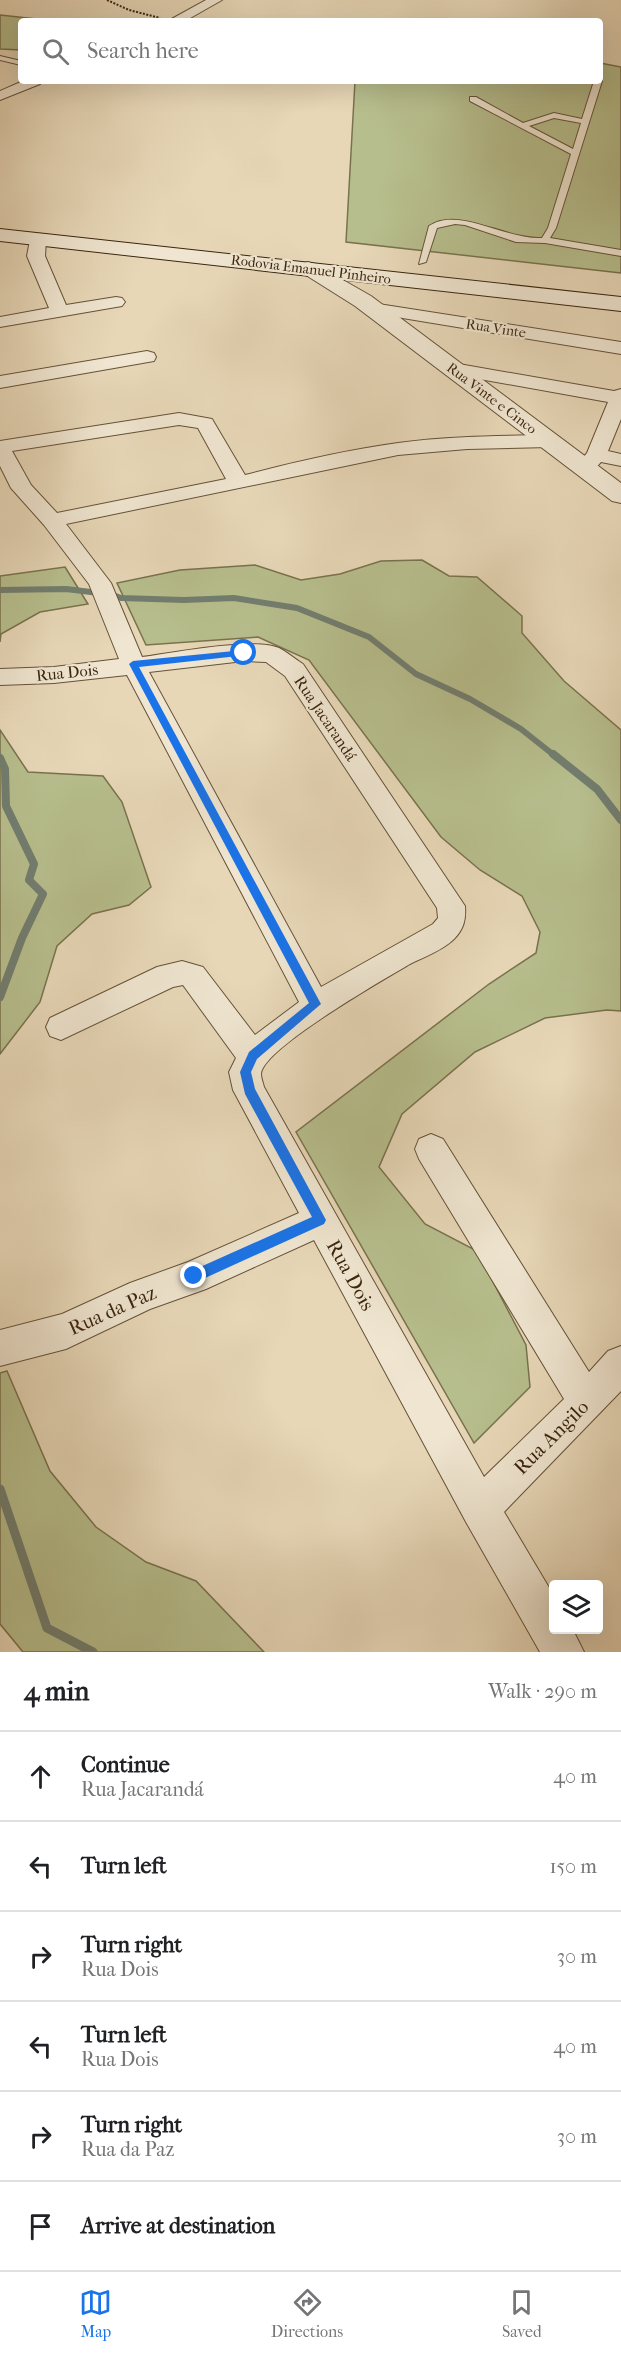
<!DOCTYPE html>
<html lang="en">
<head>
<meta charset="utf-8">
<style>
	body { margin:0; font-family:"IM FELL French Canon",serif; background:#f6f6f6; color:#202124 }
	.controls { position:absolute; right:18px; bottom:18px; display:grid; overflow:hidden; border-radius:6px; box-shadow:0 6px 24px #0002 }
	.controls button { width:54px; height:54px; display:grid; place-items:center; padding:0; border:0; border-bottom:2px solid #e0e0e0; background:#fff; color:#202124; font:30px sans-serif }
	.stop { position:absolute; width:18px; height:18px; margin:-14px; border:4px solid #1a73e8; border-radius:50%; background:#fff }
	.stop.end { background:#1a73e8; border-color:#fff; box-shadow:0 2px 6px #0008 }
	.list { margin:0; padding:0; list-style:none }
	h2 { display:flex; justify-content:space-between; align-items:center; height:78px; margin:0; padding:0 24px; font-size:26px }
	h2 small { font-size:20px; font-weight:400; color:#757577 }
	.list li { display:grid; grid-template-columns:39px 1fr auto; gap:18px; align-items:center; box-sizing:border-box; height:90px; padding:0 24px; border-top:2px solid #e0e0e0 }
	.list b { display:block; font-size:22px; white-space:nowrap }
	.list p { margin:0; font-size:20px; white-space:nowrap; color:#757577 }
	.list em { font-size:20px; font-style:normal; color:#757577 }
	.icon { flex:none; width:33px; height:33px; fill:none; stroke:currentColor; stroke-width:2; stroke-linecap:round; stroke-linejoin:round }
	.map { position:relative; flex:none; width:621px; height:1652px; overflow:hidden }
	.search { position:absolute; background:#fff; box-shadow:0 6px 24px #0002; left:18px; right:18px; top:18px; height:66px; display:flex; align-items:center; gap:15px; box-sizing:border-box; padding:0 21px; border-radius:6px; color:#757577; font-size:22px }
	.sheet { height:618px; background:#fff }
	nav { display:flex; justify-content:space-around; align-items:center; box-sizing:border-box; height:84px; border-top:2px solid #e0e0e0; background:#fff; font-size:16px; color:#757577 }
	nav a { display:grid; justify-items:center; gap:3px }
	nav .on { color:#1a73e8 }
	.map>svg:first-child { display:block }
</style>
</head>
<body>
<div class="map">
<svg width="621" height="1652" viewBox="0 0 621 1652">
	<rect width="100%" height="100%" fill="#e7d7b7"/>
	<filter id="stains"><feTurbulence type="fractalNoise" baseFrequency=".00333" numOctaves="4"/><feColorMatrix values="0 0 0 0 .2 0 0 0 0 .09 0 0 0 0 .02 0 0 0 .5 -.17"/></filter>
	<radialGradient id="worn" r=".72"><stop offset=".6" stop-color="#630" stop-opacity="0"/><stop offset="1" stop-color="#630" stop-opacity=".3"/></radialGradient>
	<path fill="#b7be8d" stroke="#79724e" stroke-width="1.5" d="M 0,15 L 55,21 L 21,21 L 21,50 L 0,49 Z
		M 600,63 L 621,67 L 621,273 L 346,242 L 355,81 L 600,81 Z
		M 422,560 L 449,576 L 477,577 L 522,616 L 522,633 L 564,681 L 621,730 L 621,1011 L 607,1010 L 545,1018 L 475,1052 L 402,1114 L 379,1167 L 425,1224 L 477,1251 L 526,1345 L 530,1387 L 474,1443 L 296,1132 L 489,984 L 536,953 L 540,932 L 522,896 L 480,870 L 441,837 L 309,660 L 258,637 L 146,645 L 117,583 L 180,570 L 255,565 L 301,580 L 340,574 L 381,561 Z
		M 65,567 L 88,604 L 40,612 L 1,634 L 0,642 L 0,576 Z
		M 0,730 L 28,772 L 103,776 L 122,802 L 151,887 L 129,905 L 92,914 L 57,946 L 40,1002 L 0,1054 Z
		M 7,1371 L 50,1471 L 96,1527 L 146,1562 L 196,1581 L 264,1652 L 23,1652 L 0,1624 L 0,1373 Z"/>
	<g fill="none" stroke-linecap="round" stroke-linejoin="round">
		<path stroke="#727e70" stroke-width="6" d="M 0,590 L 66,589 L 99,593
			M 110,594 L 121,598 L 184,600 L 234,598 L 297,608 L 369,637 L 416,674 L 470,699 L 521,729 L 555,756"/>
		<path stroke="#727e70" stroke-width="8" d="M 553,754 L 597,789 L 621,820
			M 0,758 L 5,769 L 6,806 L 34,864 L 29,880 L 43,894 L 22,938 L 0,997"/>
		<path stroke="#727e70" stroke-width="9" d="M 0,1489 L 47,1628 L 93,1652"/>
		<defs>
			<path id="service" d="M 0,56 L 21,61 L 21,65 L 0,60 Z
				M 600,79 L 602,81 L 556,228 L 550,238 L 621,250 L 621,256 L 545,243 L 516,242 L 465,225 L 455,224 L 437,228 L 426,262 L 419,264 L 429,226 C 458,206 506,240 542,238 L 548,228 L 571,154 L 470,101 L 470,97 L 476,97 L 523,123 L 554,113 L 582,119 L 594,81 ZM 554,118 L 581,123 L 573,149 L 529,126 Z"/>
			<path id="minor" d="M 206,0 L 222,0 L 185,21 L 168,21 Z
				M 23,81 L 42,81 L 40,84 L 0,100 L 0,91 Z
				M 38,235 L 46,240 L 45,256 L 66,305 L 116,297 L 122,298 L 125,302 L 122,306 L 0,327 L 0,317 L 49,308 L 27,256 L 30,240 Z
				M 372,303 L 621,342 L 621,354 L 366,312 L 363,308 L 366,304 Z
				M 147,351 L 154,353 L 156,357 L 154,361 L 0,388 L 0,376 Z
				M 453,363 L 614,391 L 621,389 L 621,419 L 608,451 L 621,454 L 621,466 L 601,462 C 593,471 589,475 577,472 L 574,468 L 587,453 L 608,402 L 446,373 L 443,369 L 446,365 Z
				M 179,413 L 212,419 L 245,475 C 295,462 347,450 398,443 C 448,436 499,436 549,435 L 556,437 L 559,441 L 556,445 L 549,447 L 467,449 L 398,455 L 66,524 L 111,583 L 142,657 C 172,653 254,637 279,648 C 287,652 295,659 303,664 L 465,906 C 466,919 464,929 454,939 C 443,950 424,957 410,964 C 386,978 262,1049 261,1074 C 261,1078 263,1083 264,1087 L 484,1477 L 564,1399 L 419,1159 L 415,1149 L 419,1139 L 431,1134 L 443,1139 L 589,1372 L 608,1351 L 621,1346 L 621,1391 L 504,1512 L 554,1596 L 554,1630 L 573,1630 L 584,1652 L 540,1652 L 466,1522 L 314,1240 L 206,1289 L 150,1309 L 66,1349 L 0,1366 L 0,1330 L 62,1314 L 130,1283 L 188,1262 L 299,1213 L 233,1090 L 229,1072 L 236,1058 L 183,985 L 173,987 L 61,1040 L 50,1036 L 46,1027 L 50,1018 L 157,967 L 182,961 L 203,967 L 255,1035 L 299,1002 L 127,675 L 54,683 L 0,685 L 0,669 L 54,667 L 119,659 L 89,584 L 44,525 L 11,488 L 0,466 L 0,441 ZM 179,425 L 198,428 L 226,479 L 57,513 L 31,485 L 12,451 ZM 244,661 L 266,662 L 285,676 L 437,908 L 438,918 L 433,924 L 321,987 L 149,672 Z"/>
			<path id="tertiary" d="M 308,262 L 315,264 L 371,296 L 621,483 L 621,503 L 612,501 L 355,306 L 301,272 L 297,268 L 301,264 Z"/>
			<path id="secondary" d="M 0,229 L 621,297 L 621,311 L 0,241 Z"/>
		</defs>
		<use href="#service" stroke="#665238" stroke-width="2"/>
		<use href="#minor" stroke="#665238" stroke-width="2"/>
		<use href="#tertiary" stroke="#665238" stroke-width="2"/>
		<use href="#secondary" stroke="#3b250e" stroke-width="2"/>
		<path stroke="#3b250e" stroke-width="2" stroke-dasharray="2 1.5" stroke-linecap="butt" d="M 107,0 L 129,10 L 160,18"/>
		<use href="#service" fill="#efe5d0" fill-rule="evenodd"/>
		<use href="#minor" fill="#efe5d0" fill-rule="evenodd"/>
		<use href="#tertiary" fill="#efe5d0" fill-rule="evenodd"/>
		<use href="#secondary" fill="#efe5d0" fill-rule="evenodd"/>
	</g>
	<path fill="#1a73e8" d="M 244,650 L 247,651 L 247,655 L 139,667 L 321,1004 L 257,1059 L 251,1072 L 255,1089 L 326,1220 L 324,1224 L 194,1283 L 189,1281 L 188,1276 L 189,1272 L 312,1217 L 245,1094 L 240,1072 L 249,1052 L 309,1003 L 129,664 L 133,661 Z"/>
	<g text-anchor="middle" stroke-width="4.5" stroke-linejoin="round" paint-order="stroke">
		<g font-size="14" fill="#3b250e" stroke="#efe5d0">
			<text transform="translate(311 269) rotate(7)" y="5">Rodovia Emanuel Pinheiro</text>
			<text transform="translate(496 328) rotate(9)" y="5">Rua Vinte</text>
			<text transform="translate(492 398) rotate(37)" y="5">Rua Vinte e Cinco</text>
		</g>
		<g font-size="16" fill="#3b250e" stroke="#efe5d0">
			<text transform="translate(67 672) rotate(-6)" y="6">Rua Dois</text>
			<text transform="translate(326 718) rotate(56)" y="6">Rua Jacarandá</text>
		</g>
		<g font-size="20" fill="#3b250e" stroke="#efe5d0">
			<text transform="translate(351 1275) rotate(61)" y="7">Rua Dois</text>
			<text transform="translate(112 1310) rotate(-24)" y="7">Rua da Paz</text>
			<text transform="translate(551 1437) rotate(-45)" y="7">Rua Angilo</text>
		</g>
	</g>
	<rect width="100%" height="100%" filter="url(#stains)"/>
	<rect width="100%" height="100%" fill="url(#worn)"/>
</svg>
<div class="controls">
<button><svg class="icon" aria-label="layers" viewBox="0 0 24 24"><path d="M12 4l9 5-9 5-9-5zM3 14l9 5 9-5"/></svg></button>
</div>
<div class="stop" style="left:244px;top:653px"></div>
<div class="stop end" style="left:194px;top:1276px"></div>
<div class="search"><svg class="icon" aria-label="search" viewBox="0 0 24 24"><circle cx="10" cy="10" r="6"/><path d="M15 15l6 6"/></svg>Search here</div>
</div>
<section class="sheet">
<h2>4 min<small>Walk · 290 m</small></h2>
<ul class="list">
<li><svg class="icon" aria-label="ahead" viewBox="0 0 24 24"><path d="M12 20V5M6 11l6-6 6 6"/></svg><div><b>Continue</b><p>Rua Jacarandá</p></div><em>40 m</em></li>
<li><svg class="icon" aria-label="left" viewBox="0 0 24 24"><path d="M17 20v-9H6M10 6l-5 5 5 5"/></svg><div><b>Turn left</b></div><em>150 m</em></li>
<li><svg class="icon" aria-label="right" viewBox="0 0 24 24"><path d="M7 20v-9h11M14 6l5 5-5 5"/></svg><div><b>Turn right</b><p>Rua Dois</p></div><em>30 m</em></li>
<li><svg class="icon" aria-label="left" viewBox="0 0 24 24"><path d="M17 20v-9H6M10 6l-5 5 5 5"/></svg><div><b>Turn left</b><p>Rua Dois</p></div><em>40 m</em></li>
<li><svg class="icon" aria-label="right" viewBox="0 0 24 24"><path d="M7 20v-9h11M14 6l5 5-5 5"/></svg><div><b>Turn right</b><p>Rua da Paz</p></div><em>30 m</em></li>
<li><svg class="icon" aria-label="arrive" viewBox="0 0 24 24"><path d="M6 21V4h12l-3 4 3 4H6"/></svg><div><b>Arrive at destination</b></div></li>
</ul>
</section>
<nav>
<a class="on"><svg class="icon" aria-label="map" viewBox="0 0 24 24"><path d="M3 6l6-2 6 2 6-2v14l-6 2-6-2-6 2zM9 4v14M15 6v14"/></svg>Map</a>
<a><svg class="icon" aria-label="directions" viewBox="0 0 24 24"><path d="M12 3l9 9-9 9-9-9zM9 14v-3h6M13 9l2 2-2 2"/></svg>Directions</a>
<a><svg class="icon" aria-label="saved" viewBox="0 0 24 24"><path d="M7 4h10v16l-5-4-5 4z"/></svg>Saved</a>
</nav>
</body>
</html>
